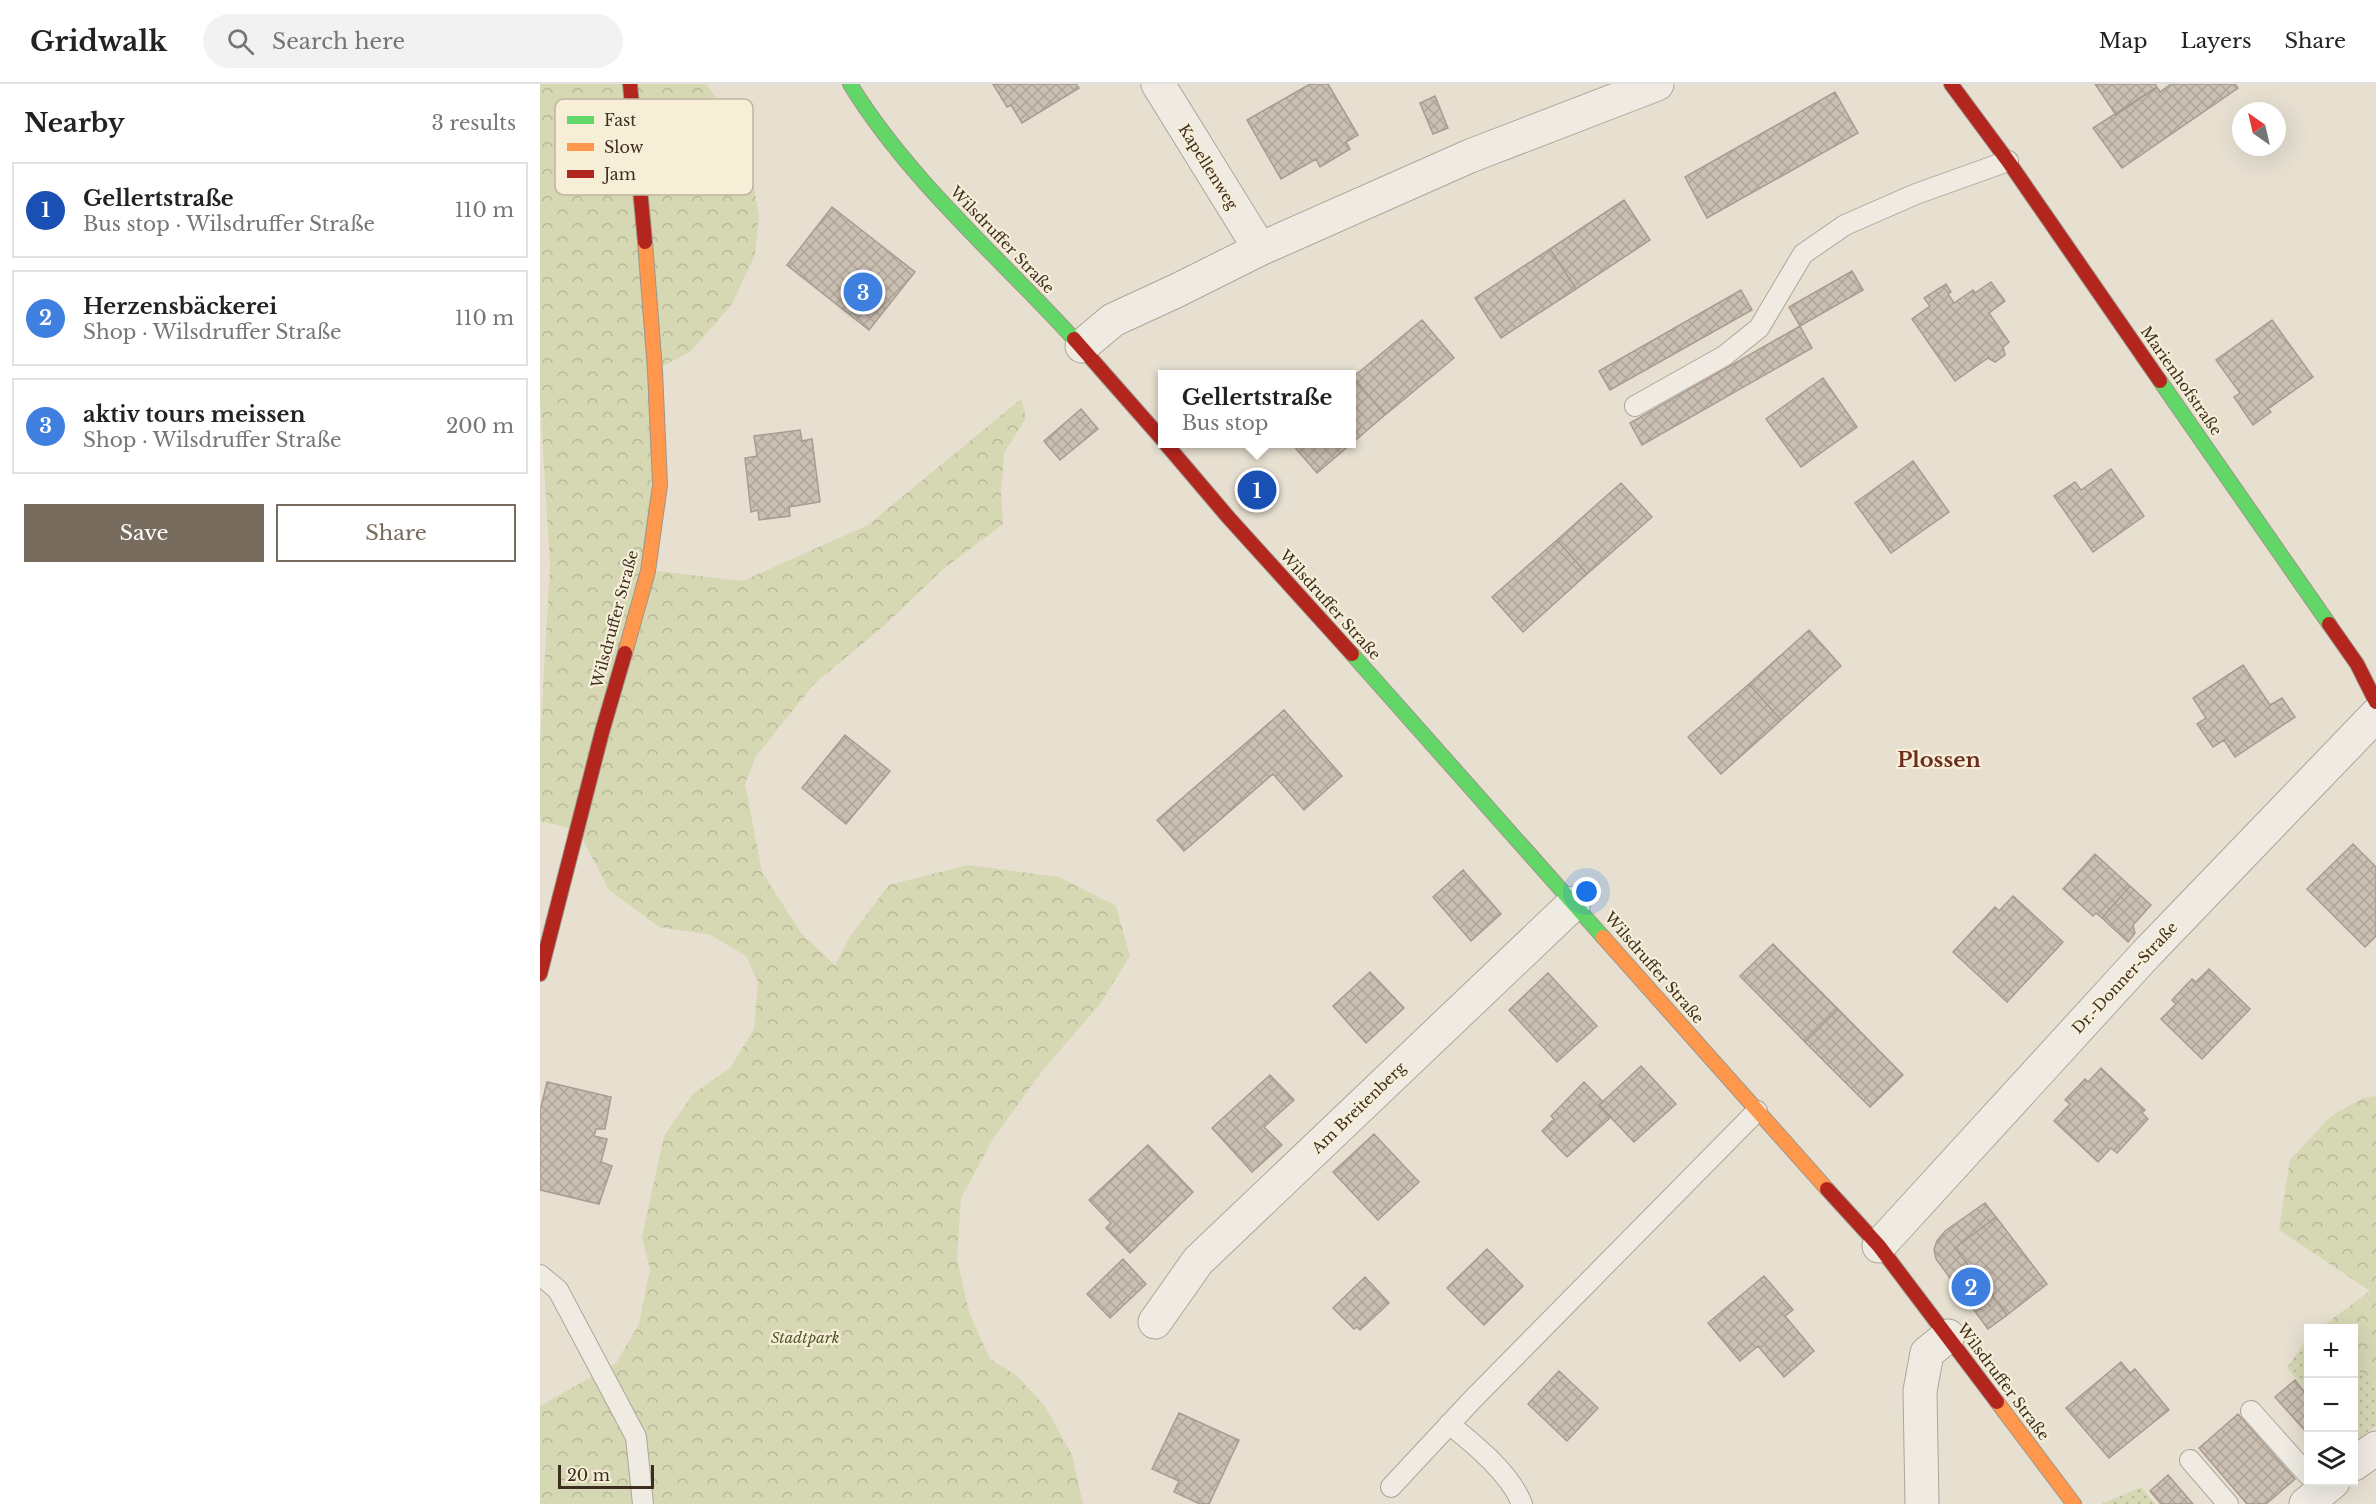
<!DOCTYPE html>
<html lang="en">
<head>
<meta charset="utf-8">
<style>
	body { margin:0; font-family:"Libre Baskerville",serif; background:#f2f2f2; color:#222 }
	.controls { position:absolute; right:18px; bottom:18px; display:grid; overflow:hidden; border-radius:0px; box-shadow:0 6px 24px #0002 }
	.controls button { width:54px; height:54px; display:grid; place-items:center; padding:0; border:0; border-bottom:2px solid #e0e0e0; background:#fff; color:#222; font:30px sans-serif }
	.compass { position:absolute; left:1692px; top:18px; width:54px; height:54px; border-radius:50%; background:#fff; box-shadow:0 6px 24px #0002; rotate:326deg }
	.scale { position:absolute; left:18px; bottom:15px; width:96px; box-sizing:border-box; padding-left:6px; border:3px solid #3d2e20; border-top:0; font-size:16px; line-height:21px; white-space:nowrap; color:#3d2e20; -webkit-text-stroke:4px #f7eed8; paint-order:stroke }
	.you { position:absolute; left:1047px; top:808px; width:21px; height:21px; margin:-15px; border:4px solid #fff; border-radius:50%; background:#1a73e8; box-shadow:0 0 0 9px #1a73e833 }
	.badge { display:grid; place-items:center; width:39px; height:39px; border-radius:50%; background:#786c5e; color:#fff; font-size:20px; font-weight:700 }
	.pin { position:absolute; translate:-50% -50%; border:3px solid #fff; box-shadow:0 2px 6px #0006 }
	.popup { position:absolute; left:618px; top:286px; width:198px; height:78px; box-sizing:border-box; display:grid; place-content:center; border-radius:0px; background:#fff; filter:drop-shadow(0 2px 4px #0005); font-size:20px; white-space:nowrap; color:#767676 }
	.popup b { font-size:22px; color:#222 }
	.popup::after { content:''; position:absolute; left:50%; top:100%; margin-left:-12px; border:12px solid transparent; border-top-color:#fff }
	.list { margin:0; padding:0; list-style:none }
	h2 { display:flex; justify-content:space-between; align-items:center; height:78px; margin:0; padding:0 24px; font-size:26px }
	h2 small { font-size:20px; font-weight:400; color:#767676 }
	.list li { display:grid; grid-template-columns:39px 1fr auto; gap:18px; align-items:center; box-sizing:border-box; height:96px; margin:0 12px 12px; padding:0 12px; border:2px solid #e0e0e0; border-radius:0px }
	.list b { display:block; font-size:22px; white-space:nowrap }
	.list p { margin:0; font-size:20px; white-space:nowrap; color:#767676 }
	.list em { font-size:20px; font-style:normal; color:#767676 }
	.actions { display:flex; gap:12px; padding:18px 24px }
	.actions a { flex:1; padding:14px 0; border:2px solid #786c5e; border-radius:0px; text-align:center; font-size:21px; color:#786c5e }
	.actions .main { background:#786c5e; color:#fff }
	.icon { flex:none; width:33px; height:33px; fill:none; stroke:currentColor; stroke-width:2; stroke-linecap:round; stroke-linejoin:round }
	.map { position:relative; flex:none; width:1836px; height:1420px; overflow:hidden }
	header { display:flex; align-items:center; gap:36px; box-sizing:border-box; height:84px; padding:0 30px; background:#fff; border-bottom:2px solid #e0e0e0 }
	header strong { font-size:28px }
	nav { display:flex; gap:33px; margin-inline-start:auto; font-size:21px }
	.search { width:420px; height:54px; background:#f2f2f2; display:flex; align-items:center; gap:15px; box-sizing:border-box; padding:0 21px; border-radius:33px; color:#767676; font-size:22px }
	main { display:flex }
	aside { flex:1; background:#fff }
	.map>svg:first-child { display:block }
</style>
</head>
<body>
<header>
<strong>Gridwalk</strong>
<div class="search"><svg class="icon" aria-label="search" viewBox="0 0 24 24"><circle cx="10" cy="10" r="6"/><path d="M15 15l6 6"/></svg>Search here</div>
<nav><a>Map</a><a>Layers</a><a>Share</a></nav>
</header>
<main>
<aside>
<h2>Nearby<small>3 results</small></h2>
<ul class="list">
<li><span class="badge" style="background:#1a4fb4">1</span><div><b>Gellertstraße</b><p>Bus stop · Wilsdruffer Straße</p></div><em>110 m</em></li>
<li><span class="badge" style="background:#3f7fe0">2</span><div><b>Herzensbäckerei</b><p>Shop · Wilsdruffer Straße</p></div><em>110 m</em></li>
<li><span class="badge" style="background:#3f7fe0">3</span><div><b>aktiv tours meissen</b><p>Shop · Wilsdruffer Straße</p></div><em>200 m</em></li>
</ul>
<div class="actions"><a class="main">Save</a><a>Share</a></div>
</aside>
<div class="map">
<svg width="1836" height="1420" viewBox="0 0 1836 1420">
	<defs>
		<pattern id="grass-dots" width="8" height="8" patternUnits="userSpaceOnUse" patternTransform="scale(1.5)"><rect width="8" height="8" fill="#d6d7b3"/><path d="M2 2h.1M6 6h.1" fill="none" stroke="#b9b99a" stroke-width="1.8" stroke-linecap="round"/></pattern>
		<pattern id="forest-crowns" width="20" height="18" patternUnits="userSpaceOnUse" patternTransform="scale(1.5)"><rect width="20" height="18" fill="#d6d7b3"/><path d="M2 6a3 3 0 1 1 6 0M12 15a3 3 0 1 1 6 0" fill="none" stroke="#b9b99a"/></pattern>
		<pattern id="building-cross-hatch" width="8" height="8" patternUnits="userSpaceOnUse" patternTransform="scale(1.5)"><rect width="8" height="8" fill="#cbbfb2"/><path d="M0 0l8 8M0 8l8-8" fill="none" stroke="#afa499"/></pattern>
	</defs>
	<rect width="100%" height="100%" fill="#e7e0d1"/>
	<path fill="url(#grass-dots)" d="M 1768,1253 L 1768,1309 L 1747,1284 Z
		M 1814,1284 L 1836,1300 L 1836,1342 L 1814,1357 Z
		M 1601,1403 L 1615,1420 L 1562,1420 Z"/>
	<path fill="url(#forest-crowns)" d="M 0,0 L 166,0 L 195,38 L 207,64 L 219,132 L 215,171 L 192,220 L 150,268 L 115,286 L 108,486 L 203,497 L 328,441 L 481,315 L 486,334 L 464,369 L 461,409 L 463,440 L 402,486 L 345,541 L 275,599 L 216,672 L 205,700 L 222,788 L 261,849 L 295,881 L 311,851 L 349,801 L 428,781 L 519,793 L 576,822 L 590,872 L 560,920 L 502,987 L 453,1055 L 421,1114 L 417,1175 L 429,1228 L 450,1275 L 476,1291 L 505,1322 L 532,1371 L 543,1420 L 0,1420 L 0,1322 L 76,1279 L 99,1240 L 110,1185 L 102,1153 L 124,1052 L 153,1010 L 190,984 L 214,945 L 218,898 L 206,872 L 171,851 L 119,843 L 69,806 L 38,746 L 0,737 L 0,660 L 10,481 L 0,316 Z
		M 1836,1012 L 1836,1300 L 1814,1284 L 1814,1244 L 1780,1244 L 1830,1207 L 1739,1146 L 1750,1076 L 1791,1032 L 1823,1014 Z"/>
	<path fill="url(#building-cross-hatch)" stroke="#a89c90" stroke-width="1.5" d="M 453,0 L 536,0 L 539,4 L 482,39 L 471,21 L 467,23 Z
		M 770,0 L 788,0 L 818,51 L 806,58 L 810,65 L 780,83 L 776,75 L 741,95 L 707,36 Z
		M 1555,0 L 1615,0 L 1617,3 L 1576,31 Z
		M 1631,0 L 1695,0 L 1698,4 L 1582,84 L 1553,44 L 1617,3 L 1620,8 Z
		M 1295,8 L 1318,49 L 1167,134 L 1145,93 Z
		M 895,12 L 908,44 L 893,50 L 880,19 Z
		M 1084,116 L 1110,156 L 1036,205 L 1010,165 Z
		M 292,123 L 375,188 L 329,246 L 247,181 Z
		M 1010,165 L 1036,205 L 961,254 L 935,214 Z
		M 1312,187 L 1323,206 L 1260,242 L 1249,223 Z
		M 1451,198 L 1465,217 L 1449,229 L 1469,258 L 1463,263 L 1465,271 L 1455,278 L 1448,274 L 1415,297 L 1372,235 L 1390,222 L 1384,214 L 1406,200 L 1411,208 L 1408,210 L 1414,219 L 1433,206 L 1435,209 Z
		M 1201,206 L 1212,226 L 1070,306 L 1059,287 Z
		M 882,236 L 914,274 L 845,331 L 813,293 Z
		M 1732,236 L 1773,293 L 1728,325 L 1731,328 L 1713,341 L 1694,313 L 1700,309 L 1676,276 Z
		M 1260,242 L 1272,264 L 1102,361 L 1090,339 Z
		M 813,293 L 845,331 L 777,389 L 752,360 L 812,360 Z
		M 1283,294 L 1317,343 L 1261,383 L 1226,335 Z
		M 541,325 L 558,345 L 520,376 L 504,357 Z
		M 260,346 L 262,357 L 272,355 L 280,418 L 249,423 L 250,432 L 219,436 L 218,426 L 211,428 L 205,374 L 217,372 L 214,352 Z
		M 1373,377 L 1409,428 L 1351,469 L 1315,419 Z
		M 1571,385 L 1604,432 L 1553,468 L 1514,412 L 1535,398 L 1541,406 Z
		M 1081,399 L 1112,433 L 1047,490 L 1017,456 Z
		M 1017,456 L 1047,490 L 983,548 L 952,513 Z
		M 1269,546 L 1301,582 L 1241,636 L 1209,600 Z
		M 1703,581 L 1730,621 L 1742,614 L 1755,633 L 1695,673 L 1684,656 L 1673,663 L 1657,640 L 1666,634 L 1653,614 Z
		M 1209,600 L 1241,636 L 1181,690 L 1148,653 Z
		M 744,626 L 802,692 L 764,726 L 733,690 L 644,767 L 617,736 Z
		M 305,651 L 350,687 L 306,740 L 262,704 Z
		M 1813,760 L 1836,783 L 1836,852 L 1825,863 L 1767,805 Z
		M 1555,770 L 1590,802 L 1562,834 L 1556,829 L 1553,832 L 1523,805 Z
		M 923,786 L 961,830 L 931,857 L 893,813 Z
		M 1590,802 L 1611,821 L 1593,841 L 1595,849 L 1588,858 L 1562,834 Z
		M 1473,812 L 1523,858 L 1467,918 L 1413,868 L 1455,823 L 1459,827 Z
		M 1233,860 L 1298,925 L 1265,958 L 1200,892 Z
		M 1669,885 L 1710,925 L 1662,975 L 1621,935 L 1636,920 L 1632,916 L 1652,895 L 1656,898 Z
		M 830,888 L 864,924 L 826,959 L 793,922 Z
		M 1008,889 L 1057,942 L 1017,978 L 969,926 Z
		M 1298,925 L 1363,991 L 1330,1023 L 1265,958 Z
		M 1101,982 L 1136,1020 L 1094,1058 L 1059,1021 Z
		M 1561,984 L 1605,1026 L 1602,1029 L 1608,1035 L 1577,1069 L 1571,1064 L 1558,1078 L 1514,1037 L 1530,1020 L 1525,1016 L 1545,995 L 1548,998 Z
		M 730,991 L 754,1016 L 724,1043 L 742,1061 L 712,1088 L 672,1044 Z
		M 7,998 L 71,1013 L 65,1045 L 56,1045 L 54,1052 L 67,1055 L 61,1078 L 72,1082 L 59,1120 L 0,1106 L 0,1027 Z
		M 1044,998 L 1063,1018 L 1059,1021 L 1071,1033 L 1027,1073 L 1002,1047 L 1014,1035 L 1011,1032 Z
		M 834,1050 L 879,1098 L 838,1136 L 793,1088 Z
		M 608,1061 L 653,1108 L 590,1169 L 566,1144 L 571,1139 L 549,1116 Z
		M 1445,1119 L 1456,1133 L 1415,1164 L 1467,1231 L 1448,1245 L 1396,1175 L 1394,1165 L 1397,1157 L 1405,1147 Z
		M 1456,1133 L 1507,1200 L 1467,1231 L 1415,1164 Z
		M 947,1165 L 983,1202 L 944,1241 L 907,1204 Z
		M 583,1175 L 606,1200 L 570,1234 L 547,1210 Z
		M 1224,1192 L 1253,1226 L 1245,1232 L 1274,1267 L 1244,1293 L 1218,1262 L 1200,1277 L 1168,1239 Z
		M 825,1193 L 849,1219 L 820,1246 L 817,1243 L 814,1245 L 793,1224 Z
		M 1581,1278 L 1590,1289 L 1595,1285 L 1629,1326 L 1569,1374 L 1526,1324 Z
		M 1019,1287 L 1058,1324 L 1027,1357 L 988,1320 Z
		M 1755,1296 L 1768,1312 L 1768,1350 L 1735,1313 Z
		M 639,1329 L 699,1356 L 669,1420 L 660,1420 L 634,1408 L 639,1397 L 612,1385 Z
		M 1698,1330 L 1755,1395 L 1726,1420 L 1707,1420 L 1659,1364 Z
		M 1628,1391 L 1653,1420 L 1621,1420 L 1610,1407 Z"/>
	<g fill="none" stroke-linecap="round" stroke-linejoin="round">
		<defs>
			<path id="lane" d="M 1095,322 L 1184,272 L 1219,244 L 1263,170 L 1305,141 L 1376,110 L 1468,77
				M 0,1191 L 18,1206 L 96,1353 L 103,1420
				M 1711,1327 L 1768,1391
				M 909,1340 C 933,1359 971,1390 982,1420
				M 1650,1376 L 1688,1420
				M 851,1403 L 932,1316 L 1217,1027"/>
			<path id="street" d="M 618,0 L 720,165
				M 542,262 L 573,236 L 638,206 L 720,165 L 930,72 L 1117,0
				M 1339,1162 L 1606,870 L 1836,631
				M 615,1238 L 658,1177 L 1034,819
				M 1814,1380 L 1836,1364
				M 1382,1420 L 1380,1307 L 1387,1269 L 1408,1252
				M 1766,1420 L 1793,1398"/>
			<path id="fast" d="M 310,0 C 369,96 458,172 534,255
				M 1620,297 L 1789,540
				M 812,570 L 1063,853"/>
			<path id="slow" d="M 85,569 L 108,487 L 120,401 L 115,286 L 105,158
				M 1063,853 L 1287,1105
				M 1457,1318 L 1534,1420"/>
			<path id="jam" d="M 90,0 L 105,158
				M 1411,0 L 1468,77 L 1620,297
				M 534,255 L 622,355
				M 626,360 L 688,433 L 812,570
				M 1789,540 L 1817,580 L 1836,618
				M 0,890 L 62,648 L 85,569
				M 1287,1105 L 1339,1162 L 1457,1318"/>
		</defs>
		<use href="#lane" stroke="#ada599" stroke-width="22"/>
		<use href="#street" stroke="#ada599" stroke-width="35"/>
		<use href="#fast" stroke="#9c958a" stroke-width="16"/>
		<use href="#slow" stroke="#9c958a" stroke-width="16"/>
		<use href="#jam" stroke="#9c958a" stroke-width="16"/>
		<use href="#lane" stroke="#efebe3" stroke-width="20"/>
		<use href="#street" stroke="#efebe3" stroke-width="33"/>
		<use href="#fast" stroke="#63d668" stroke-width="14"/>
		<use href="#slow" stroke="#ff974d" stroke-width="14"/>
		<use href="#jam" stroke="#b3261e" stroke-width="14"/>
	</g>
	<g text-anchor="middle" stroke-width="4.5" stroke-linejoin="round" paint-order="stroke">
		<g font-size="15" fill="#3d2e20" stroke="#f7eed8">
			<text transform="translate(668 83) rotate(58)" y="5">Kapellenweg</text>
			<text transform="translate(462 156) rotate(46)" y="5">Wilsdruffer Straße</text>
			<text transform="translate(1641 297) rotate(55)" y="5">Marienhofstraße</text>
			<text transform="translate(790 521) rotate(48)" y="5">Wilsdruffer Straße</text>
			<text transform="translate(75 535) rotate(-75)" y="5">Wilsdruffer Straße</text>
			<text transform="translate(1114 884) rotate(49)" y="5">Wilsdruffer Straße</text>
			<text transform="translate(1585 894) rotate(-47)" y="5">Dr.-Donner-Straße</text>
			<text transform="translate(819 1024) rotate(-44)" y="5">Am Breitenberg</text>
			<text transform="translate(1463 1298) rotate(53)" y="5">Wilsdruffer Straße</text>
		</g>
		<g font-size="15" font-style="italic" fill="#4d5a26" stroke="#f7eed8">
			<text x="265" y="1259">Stadtpark</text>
		</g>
		<g font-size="21" font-weight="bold" fill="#6b2e1e" stroke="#f7eed8">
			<text x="1399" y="683">Plossen</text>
		</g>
	</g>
	<rect x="15" y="15" width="198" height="96" rx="9" fill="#f7eed8" stroke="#bfb4a1" stroke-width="1.5"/>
	<rect x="27" y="32" width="27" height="8" fill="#63d668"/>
	<rect x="27" y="59" width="27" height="8" fill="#ff974d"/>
	<rect x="27" y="86" width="27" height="8" fill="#b3261e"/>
	<g font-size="16" fill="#3d2e20">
		<text x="64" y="42">Fast</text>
		<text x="64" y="69">Slow</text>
		<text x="64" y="96">Jam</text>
	</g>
</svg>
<div class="controls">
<button>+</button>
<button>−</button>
<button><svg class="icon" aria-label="layers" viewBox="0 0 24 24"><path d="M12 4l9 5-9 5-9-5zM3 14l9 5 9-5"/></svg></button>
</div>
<svg class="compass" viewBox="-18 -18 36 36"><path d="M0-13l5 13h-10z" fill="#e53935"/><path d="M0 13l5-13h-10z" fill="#767676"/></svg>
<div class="scale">20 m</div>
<div class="you"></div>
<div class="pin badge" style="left:717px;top:406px;background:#1a4fb4">1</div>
<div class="popup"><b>Gellertstraße</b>Bus stop</div>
<div class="pin badge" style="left:1431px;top:1203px;background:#3f7fe0">2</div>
<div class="pin badge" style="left:323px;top:208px;background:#3f7fe0">3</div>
</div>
</main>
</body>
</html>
